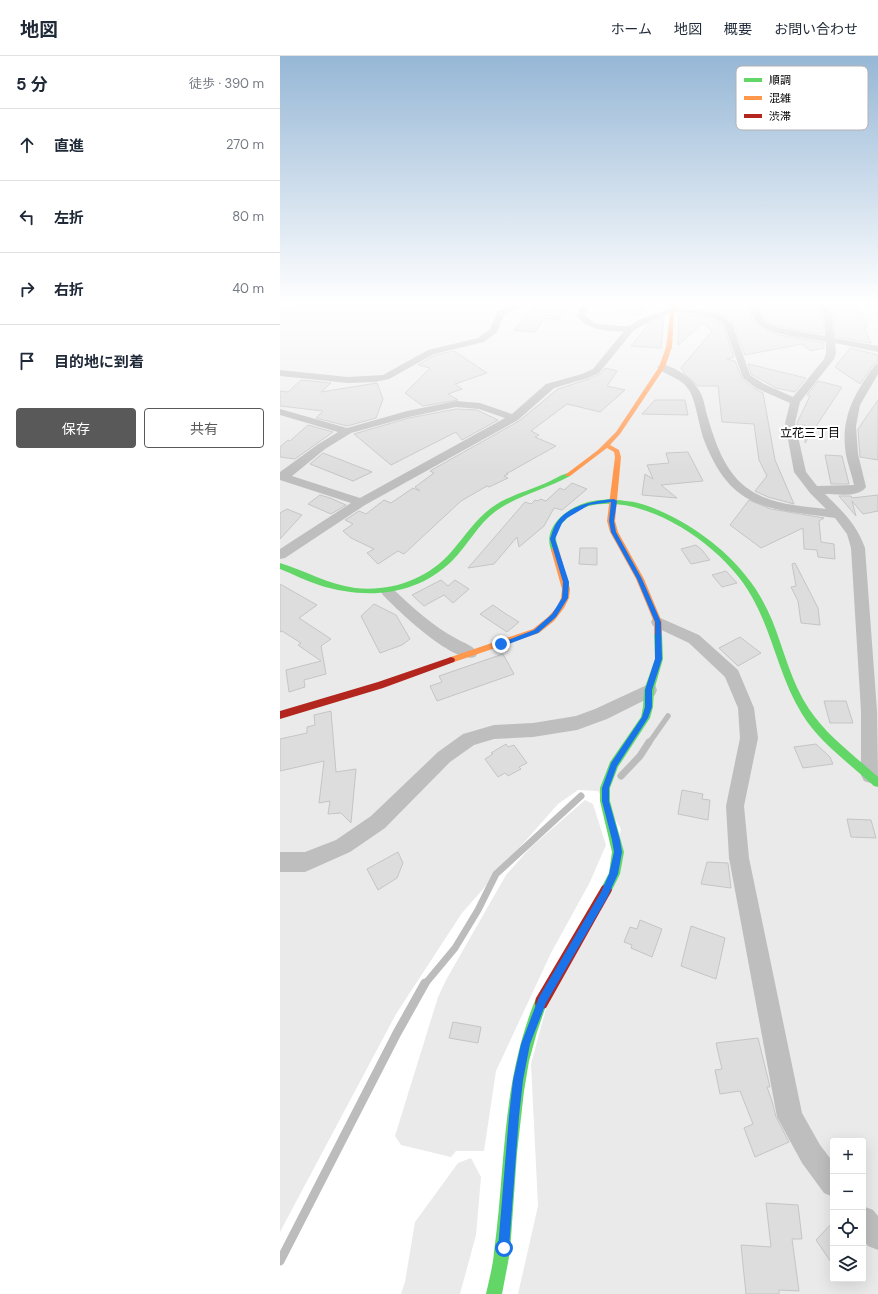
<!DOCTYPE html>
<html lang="ja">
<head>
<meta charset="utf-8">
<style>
	body { margin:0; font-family:"DM Sans","Noto Sans JP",sans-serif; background:#f2f2f3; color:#1f2937 }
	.controls { position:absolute; right:12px; bottom:12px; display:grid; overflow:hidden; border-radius:4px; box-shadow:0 4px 16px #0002 }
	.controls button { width:36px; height:36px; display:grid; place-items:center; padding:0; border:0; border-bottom:1px solid #e0e1e3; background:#fff; color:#1f2937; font:20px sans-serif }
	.stop { position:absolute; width:12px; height:12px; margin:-9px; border:3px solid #1a73e8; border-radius:50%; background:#fff }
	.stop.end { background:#1a73e8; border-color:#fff; box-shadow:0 1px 4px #0008 }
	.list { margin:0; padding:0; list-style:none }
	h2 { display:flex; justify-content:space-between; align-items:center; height:52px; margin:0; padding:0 16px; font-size:17px }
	h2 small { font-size:13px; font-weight:400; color:#747a83 }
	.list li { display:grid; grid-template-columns:26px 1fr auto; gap:12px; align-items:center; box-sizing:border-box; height:72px; padding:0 16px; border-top:1px solid #e0e1e3 }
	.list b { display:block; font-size:15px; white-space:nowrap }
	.list em { font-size:13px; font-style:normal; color:#747a83 }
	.actions { display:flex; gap:8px; padding:12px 16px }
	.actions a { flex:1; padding:9px 0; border:1px solid #595959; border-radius:4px; text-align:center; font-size:14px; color:#595959 }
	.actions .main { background:#595959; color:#fff }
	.icon { flex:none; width:22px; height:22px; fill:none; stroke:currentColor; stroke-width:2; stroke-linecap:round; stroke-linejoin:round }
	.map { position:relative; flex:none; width:598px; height:1238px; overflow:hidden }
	header { display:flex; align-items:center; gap:24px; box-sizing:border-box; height:56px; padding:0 20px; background:#fff; border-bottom:1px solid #e0e1e3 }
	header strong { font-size:19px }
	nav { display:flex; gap:22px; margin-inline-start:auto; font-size:14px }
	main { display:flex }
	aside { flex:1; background:#fff }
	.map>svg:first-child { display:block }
</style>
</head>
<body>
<header>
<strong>地図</strong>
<nav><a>ホーム</a><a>地図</a><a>概要</a><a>お問い合わせ</a></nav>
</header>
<main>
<aside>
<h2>5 分<small>徒歩 · 390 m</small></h2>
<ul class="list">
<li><svg class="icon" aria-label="ahead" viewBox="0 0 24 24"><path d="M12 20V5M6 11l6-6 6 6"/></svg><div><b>直進</b></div><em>270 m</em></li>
<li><svg class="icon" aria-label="left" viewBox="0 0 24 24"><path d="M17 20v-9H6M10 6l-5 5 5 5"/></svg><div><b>左折</b></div><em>80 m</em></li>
<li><svg class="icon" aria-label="right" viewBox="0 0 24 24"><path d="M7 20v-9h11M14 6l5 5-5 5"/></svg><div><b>右折</b></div><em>40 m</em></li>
<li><svg class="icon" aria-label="arrive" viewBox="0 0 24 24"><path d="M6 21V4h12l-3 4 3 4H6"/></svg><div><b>目的地に到着</b></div></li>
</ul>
<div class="actions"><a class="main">保存</a><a>共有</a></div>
</aside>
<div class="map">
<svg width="598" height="1238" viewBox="0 0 598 1238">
	<rect width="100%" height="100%" fill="#fff"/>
	<path fill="#eaeaea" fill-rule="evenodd" d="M 32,244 L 598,244 L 598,1238 L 238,1238 L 258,1150 L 251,1008 L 267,949 L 321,855 L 341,773 L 318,735 L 298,734 L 278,748 L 182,857 L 116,958 L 0,1176 L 0,250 L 14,249 ZM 553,1085 L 583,1085 L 583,1223 L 553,1223 Z
		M 305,744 L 313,748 L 326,789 L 310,826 L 271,897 L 216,1015 L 204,1095 L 176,1095 L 171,1101 L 121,1089 L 115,1080 L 158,941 L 166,924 L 226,819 L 250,792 Z
		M 191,1102 L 201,1121 L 196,1179 L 180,1238 L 121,1238 L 125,1226 L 135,1166 L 178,1107 Z"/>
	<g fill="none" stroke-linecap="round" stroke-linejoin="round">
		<path stroke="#bcbcbc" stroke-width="5.5" d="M 369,687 L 388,660"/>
		<path stroke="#bcbcbc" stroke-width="7" d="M 341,720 L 360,700 L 369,686
			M 145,928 L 175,892 L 198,854 L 216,818 L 301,740"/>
		<path stroke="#bcbcbc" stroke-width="9" d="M 0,1205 L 117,977 L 145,927"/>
	</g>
	<path fill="#ddd" stroke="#c5c5c5" d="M 260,244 L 297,244 L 277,264 L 264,262 L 255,276 L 234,274 Z
		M 319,244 L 367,244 L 360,260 L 318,248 Z
		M 402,244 L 467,244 L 472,263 L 476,268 L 482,273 L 499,279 L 544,287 L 544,292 L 531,295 L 522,288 L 465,299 L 453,266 L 436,256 L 401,250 Z
		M 478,244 L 499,244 L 503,248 L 533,248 L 543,260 L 543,278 L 500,271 L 489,266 L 484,262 Z
		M 566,246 L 582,258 L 588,271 L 584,271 L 591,287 L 555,281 L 553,259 L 546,249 Z
		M 399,258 L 430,262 L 443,269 L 454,301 L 447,303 L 455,305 L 462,323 L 475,333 L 483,337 L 495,404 L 514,448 L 488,441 L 475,435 L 487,420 L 479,404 L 474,368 L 442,366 L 438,330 L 418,330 L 404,317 L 401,312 L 432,275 L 423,267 L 398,289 Z
		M 384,261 L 381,292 L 351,290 L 369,268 Z
		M 570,292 L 598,299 L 598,307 L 594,308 L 580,328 L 555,311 Z
		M 174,295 L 207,317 L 175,328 L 182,333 L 168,338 L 178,344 L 143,350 L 125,337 L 150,312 L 138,309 L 155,299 Z
		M 468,308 L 526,322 L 515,336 L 496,332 L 471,318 Z
		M 325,312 L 337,315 L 327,330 L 345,334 L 320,356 L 287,348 L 251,375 L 259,379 L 255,381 L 276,390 L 226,418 L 228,418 L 224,420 L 228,422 L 209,431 L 207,430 L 181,445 L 124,498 L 118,495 L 98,508 L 87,497 L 94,493 L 71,482 L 63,475 L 73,468 L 65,464 L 79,455 L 86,458 L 104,444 L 111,447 L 133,432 L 140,435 L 135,431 L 154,417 L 150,415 L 239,365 L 278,333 L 309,323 L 320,318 Z
		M 21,324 L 51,327 L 41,336 L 97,327 L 103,343 L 96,362 L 67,370 L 36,362 L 43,355 L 0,350 L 0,335 L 8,336 Z
		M 538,325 L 562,331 L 525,387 L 525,369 L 517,369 L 517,367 L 530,340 L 527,339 Z
		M 375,344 L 405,344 L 408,359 L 362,358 Z
		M 598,344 L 598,404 L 580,401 L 578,373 Z
		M 176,353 L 197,354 L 218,364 L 182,384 L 176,376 L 111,409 L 74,378 L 129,362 Z
		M 28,369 L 53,376 L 15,403 L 0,401 L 0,391 L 8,384 L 10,385 Z
		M 408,396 L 423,425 L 381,429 L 397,442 L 362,439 L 365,418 L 373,423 L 367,409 L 389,407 L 386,397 Z
		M 43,397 L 64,405 L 92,416 L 73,425 L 30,408 Z
		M 545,399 L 562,400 L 569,428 L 551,428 Z
		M 292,427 L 307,433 L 282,454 L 274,452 L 264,470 L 239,491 L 237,481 L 214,508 L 188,512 L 245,446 L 251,448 L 255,444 L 258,445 L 260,443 L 266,445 L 280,432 L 284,434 Z
		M 40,439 L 50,442 L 66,449 L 51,458 L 28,448 Z
		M 598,439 L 598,455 L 583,458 L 572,445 L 576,460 L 559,440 L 571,440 L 572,442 Z
		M 469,444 L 491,453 L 544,462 L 539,465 L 541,486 L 554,488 L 555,503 L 538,501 L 537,494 L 524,493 L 523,472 L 481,492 L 450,469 Z
		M 7,453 L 22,459 L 0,483 L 0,457 Z
		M 416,489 L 422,494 L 430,504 L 411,508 L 401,493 Z
		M 300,492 L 317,492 L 317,509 L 299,508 Z
		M 515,507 L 538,552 L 540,569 L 521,567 L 518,545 L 511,531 L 516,530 L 512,508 Z
		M 446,515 L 457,527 L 442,531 L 432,519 Z
		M 161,524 L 168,530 L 175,524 L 189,533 L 173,547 L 164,539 L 144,550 L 132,539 Z
		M 0,528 L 37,549 L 19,562 L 51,583 L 41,590 L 46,618 L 24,624 L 25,631 L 9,636 L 6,614 L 41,605 L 18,589 L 21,587 L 2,575 L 0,576 Z
		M 94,548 L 116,559 L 130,583 L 122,589 L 100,597 L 81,560 Z
		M 213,549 L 226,558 L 239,566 L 227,576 L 200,558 Z
		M 460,581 L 481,597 L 458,610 L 439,592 Z
		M 223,598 L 234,618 L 157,645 L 150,630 L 162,626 L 159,620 Z
		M 544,645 L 566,645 L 573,667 L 550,667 Z
		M 51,655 L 56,716 L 76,713 L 71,767 L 61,757 L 48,758 L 50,745 L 39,747 L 44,705 L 0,715 L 0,683 L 27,677 L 27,671 L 35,669 L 34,659 Z
		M 226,688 L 228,691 L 234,689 L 247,707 L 239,711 L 241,713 L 228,720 L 225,717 L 218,721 L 205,703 L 213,698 L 211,697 Z
		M 536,688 L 550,701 L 553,708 L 523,712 L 514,691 Z
		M 402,734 L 423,738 L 422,743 L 430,744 L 428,764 L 398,758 Z
		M 567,763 L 591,764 L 596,782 L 571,781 Z
		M 118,796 L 123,807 L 117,822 L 98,834 L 87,813 Z
		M 427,806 L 448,807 L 451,832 L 421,828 Z
		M 360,864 L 382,873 L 372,901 L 351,892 L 352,889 L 344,886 L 350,871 L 357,873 Z
		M 411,870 L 445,882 L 436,923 L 401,910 Z
		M 173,966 L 201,971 L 198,987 L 169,982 Z
		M 478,982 L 490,1031 L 487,1031 L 492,1045 L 496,1061 L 509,1086 L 475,1101 L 464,1072 L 473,1068 L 460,1035 L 440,1038 L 435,1014 L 442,1013 L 436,987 Z
		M 486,1147 L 518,1149 L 522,1183 L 512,1183 L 519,1235 L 499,1234 L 499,1238 L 466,1238 L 461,1189 L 491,1191 Z
		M 553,1166 L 553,1209 L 536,1184 Z"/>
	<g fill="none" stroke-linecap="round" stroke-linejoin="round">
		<path fill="#bebebe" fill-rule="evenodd" d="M 244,244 L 254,244 L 224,259 L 217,276 L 204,286 L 154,298 L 109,323 L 95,326 L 68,327 L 0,320 L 0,314 L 68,321 L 103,319 L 148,294 L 198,282 L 210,273 L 218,255 Z
			M 305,244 L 313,244 L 304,259 L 313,266 L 319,268 L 338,270 L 349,270 L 361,263 L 392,252 L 402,252 L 436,257 L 452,267 L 470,319 L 484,328 L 513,341 L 544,303 L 546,297 L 546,286 C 528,282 490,280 477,267 C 472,261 470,251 468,244 L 476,244 L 483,263 L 488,267 L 500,272 L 545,280 L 544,259 L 532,244 L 540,244 L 552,259 L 554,282 L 598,290 L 598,296 L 555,287 L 556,297 L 554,303 L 520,346 L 515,367 L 526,416 L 537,430 L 574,429 C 572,419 568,409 566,399 C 560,362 574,338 595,309 L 598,308 L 598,318 L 580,349 L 576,370 L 578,398 L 586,431 C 578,442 557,438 545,438 C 563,456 576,467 585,492 L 597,655 L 598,721 L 596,725 L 590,727 L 584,725 L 581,719 L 581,655 L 571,492 L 567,478 L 555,462 C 488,452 452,456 424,384 C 419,370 416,345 409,334 C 401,321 385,320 377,311 L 382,308 C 397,312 413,322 420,336 C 424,343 425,352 427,359 C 435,386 445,418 470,434 C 492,449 521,450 546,453 L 530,437 L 514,416 L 505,367 L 510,347 L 476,332 L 463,322 L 444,268 L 431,261 L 402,256 L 393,256 L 367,267 L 354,274 L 319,317 L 308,322 L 274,332 L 238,364 L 85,449 L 5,502 L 0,503 L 0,493 L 71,447 L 0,424 L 0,416 L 37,389 L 58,376 L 0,359 L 0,353 L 67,372 L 127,355 L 176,345 L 200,347 L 232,358 L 266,328 L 302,318 L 313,313 L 344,275 C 326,276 307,274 296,259 ZM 176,351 L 199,353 L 225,362 L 80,442 L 12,420 L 45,393 L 71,377 L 129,361 Z
			M 108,531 L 113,533 C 133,552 153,570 177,583 C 184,587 194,590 198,597 L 195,601 C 174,608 118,555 103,539 L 101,536 L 103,533 Z
			M 378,561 L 419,579 L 458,614 L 474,652 L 478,682 L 464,750 L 469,802 L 522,1057 L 540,1089 L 553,1106 L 553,1141 L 544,1137 L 522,1107 L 497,1061 L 449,802 L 446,750 L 460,682 L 458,652 L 445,621 L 409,587 L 373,570 L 371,566 L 373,562 Z
			M 369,628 L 375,629 L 377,634 L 375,639 L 327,663 L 297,674 L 253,681 L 214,683 L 194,689 L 170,706 L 105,772 L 70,796 L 25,816 L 0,816 L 0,796 L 25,796 L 56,784 L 91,760 L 158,696 L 183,678 L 214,669 L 253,667 L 296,660 L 315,653 Z
			M 583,1150 L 593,1154 L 598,1160 L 598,1194 L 588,1190 L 583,1184 Z"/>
		<path fill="#63d668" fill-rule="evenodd" d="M 288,417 L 290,418 L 290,420 C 267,433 238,439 216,455 C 198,468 188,489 172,505 C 136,540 86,544 39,529 C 26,525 13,518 0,513 L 0,507 C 26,515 47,528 75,532 C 112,536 148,523 172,495 C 185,480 195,464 211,452 C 227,440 248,435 266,427 C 273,424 280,419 288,417 Z
			M 330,443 C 338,444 346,445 354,446 C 393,455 442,488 466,520 C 477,533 485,548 492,564 C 504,594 511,626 529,653 C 547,680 574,699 598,721 L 598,731 L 594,730 C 569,707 540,687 522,658 C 499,621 493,578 472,541 C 446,492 366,436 309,450 C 296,453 276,468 276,482 C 276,486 278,490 279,494 L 275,496 L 272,496 C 261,473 285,453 305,447 C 313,444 322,444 330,443 Z
			M 378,575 L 382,578 L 383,603 L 374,634 L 373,651 L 370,662 L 338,711 L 330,732 L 330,745 L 344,796 L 340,818 L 330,838 L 326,840 L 322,838 L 320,834 L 329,817 L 332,796 L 320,745 L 320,732 L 330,706 L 361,661 L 363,651 L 364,634 L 375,603 L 374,578 Z
			M 261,941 L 266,942 L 267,947 L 257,976 L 249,1005 L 244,1035 L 237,1097 L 230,1196 L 222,1238 L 206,1238 C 209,1224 213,1210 214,1196 C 226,1107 221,1028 256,942 Z"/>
		<path fill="#ff974d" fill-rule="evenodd" d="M 393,244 L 397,244 L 394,257 L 392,291 L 385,311 L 340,378 L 330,389 L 339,394 L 341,401 L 335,465 L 338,476 L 364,523 L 382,566 L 382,578 L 378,581 L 374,578 L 374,566 L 356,523 L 330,476 L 327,465 L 335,401 L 334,396 L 327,392 L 290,420 L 286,420 L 285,419 L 318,394 L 336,376 L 379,311 L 386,291 L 390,257 Z
			M 272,492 L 275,492 L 279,494 L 290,533 L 289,542 L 284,552 L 274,565 L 259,577 L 174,606 L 168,606 L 167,604 L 168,602 L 253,573 L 268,561 L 277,551 L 281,542 L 282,533 L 271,494 Z"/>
		<path fill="#b3261e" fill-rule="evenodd" d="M 171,601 L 174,602 L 175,604 L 174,606 L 103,632 L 0,663 L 0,655 L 98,626 Z
			M 326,828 L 330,830 L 332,834 L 330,838 L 266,952 L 261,953 L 256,952 L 255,947 L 256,942 L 322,830 Z"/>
	</g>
	<linearGradient id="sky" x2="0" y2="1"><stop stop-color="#96b7d6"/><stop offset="0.59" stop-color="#fff"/><stop offset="1" stop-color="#fff" stop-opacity="0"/></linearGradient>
	<rect width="598" height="417" fill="url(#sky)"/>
	<path fill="#1a73e8" d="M 334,443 L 337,445 L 334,465 L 336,476 L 362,523 L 381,566 L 382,603 L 372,634 L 372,651 L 368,662 L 337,710 L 329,732 L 329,745 L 340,784 L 342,796 L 338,818 L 327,842 L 266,947 L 250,988 L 243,1024 L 239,1060 L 229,1192 L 228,1197 L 224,1198 L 219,1197 L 218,1192 L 229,1060 L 233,1024 L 241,988 L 259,941 L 321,836 L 329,818 L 334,796 L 332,784 L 322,745 L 322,732 L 331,707 L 362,661 L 365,651 L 365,634 L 375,603 L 375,566 L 357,523 L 331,476 L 329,465 L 331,446 L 309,449 L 287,462 L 282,467 L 275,483 L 289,526 L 288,542 L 276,561 L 258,577 L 221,591 L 218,588 L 254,574 L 272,558 L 282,542 L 283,526 L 270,483 C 272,477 274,470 277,466 C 290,448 315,445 334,443 Z"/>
	<g text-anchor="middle" stroke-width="4" stroke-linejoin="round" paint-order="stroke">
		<g font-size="12" fill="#000" stroke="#fff">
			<text x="530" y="381">立花三丁目</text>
		</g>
	</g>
	<rect x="456" y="10" width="132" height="64" rx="6" fill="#fff" stroke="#b2b2b2" stroke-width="1"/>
	<rect x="464" y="22" width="18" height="4" fill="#63d668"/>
	<rect x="464" y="40" width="18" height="4" fill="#ff974d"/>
	<rect x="464" y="58" width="18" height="4" fill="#b3261e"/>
	<g font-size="11" fill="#000">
		<text x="489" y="28">順調</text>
		<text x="489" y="46">混雑</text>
		<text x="489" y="64">渋滞</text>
	</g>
</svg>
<div class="controls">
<button>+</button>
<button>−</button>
<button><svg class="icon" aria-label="locate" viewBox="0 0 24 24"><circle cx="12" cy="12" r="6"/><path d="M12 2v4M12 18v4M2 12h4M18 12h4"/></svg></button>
<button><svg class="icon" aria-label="layers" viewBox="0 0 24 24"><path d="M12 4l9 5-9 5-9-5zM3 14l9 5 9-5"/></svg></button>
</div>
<div class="stop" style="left:224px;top:1192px"></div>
<div class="stop end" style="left:221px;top:588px"></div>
</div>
</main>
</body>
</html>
